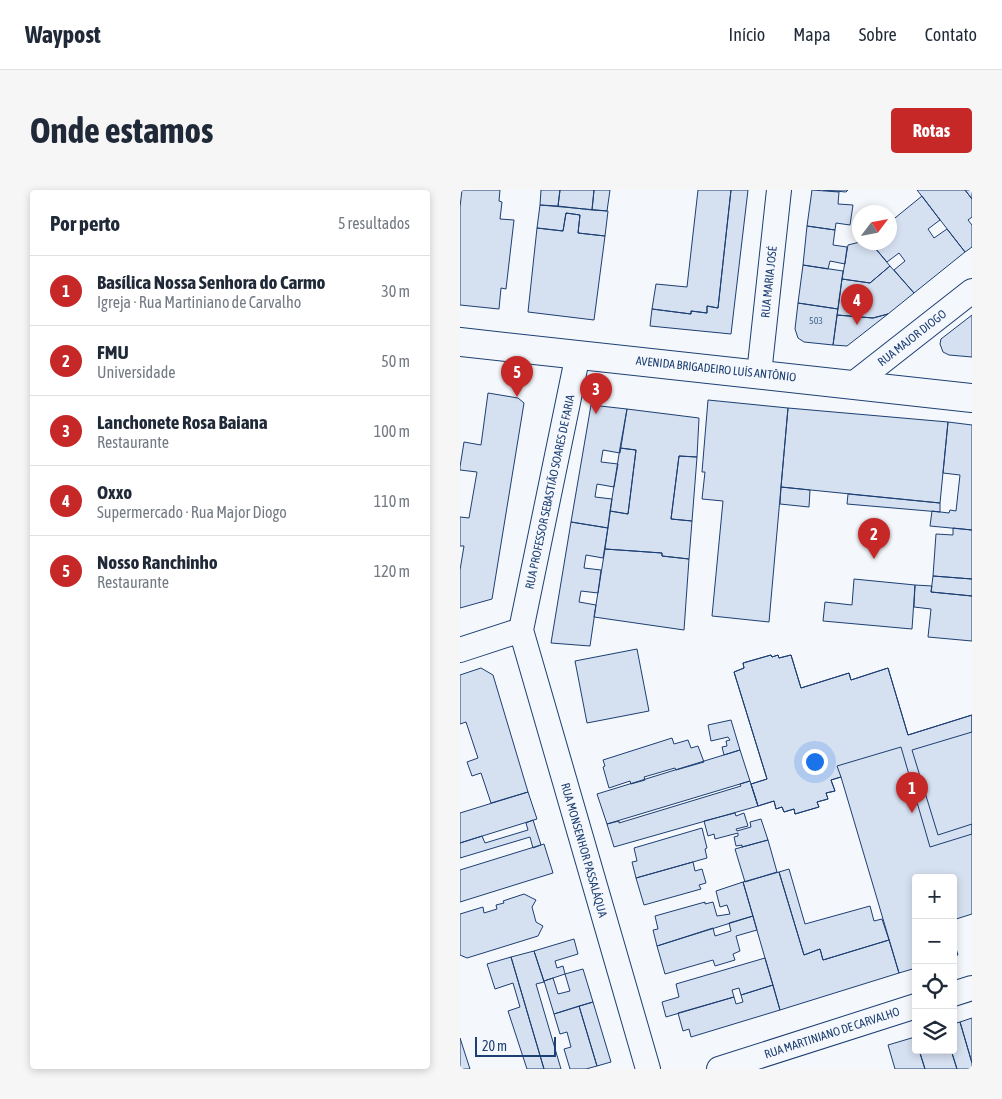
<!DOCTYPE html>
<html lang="pt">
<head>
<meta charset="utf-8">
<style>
	body { margin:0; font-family:"Asap Condensed",sans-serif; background:#f6f6f7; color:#1f2937 }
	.controls { position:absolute; right:15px; bottom:15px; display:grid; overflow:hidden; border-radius:5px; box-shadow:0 2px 8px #0003 }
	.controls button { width:45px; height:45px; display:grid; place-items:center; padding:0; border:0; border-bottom:1px solid #e0e1e3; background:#fff; color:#1f2937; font:25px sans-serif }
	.compass { position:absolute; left:392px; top:15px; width:45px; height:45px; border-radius:50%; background:#fff; box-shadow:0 2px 8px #0003; rotate:58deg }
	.scale { position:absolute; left:15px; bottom:12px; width:81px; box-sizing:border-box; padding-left:5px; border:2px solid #1d3f73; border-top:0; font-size:14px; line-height:18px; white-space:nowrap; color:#1d3f73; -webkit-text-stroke:4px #f4f7fb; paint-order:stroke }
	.you { position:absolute; left:354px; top:571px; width:18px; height:18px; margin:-12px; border:4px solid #fff; border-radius:50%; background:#1a73e8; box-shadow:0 0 0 8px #1a73e833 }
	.badge { display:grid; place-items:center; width:32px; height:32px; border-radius:50%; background:#c62828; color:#fff; font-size:16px; font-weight:700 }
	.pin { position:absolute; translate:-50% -41px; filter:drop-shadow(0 1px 2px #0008) }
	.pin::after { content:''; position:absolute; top:26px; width:18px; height:15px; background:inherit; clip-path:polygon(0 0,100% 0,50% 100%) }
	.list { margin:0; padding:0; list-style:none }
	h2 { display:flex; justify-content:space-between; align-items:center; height:65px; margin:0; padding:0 20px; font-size:21px }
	h2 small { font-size:16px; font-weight:400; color:#747a83 }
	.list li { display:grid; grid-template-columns:32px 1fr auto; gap:15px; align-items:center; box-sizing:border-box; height:70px; padding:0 20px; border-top:1px solid #e0e1e3 }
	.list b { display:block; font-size:19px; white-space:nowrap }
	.list p { margin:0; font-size:16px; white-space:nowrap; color:#747a83 }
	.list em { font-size:16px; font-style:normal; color:#747a83 }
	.icon { flex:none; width:28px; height:28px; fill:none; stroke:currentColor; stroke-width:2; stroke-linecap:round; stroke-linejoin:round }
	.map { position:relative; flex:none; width:512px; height:879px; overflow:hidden; border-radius:5px }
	header { display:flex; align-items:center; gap:30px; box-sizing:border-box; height:70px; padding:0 25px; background:#fff; border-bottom:1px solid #e0e1e3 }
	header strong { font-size:24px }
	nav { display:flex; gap:28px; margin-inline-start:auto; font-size:18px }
	.intro { display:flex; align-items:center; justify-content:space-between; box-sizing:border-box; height:120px; padding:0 30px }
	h1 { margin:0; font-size:35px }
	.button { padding:12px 22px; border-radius:5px; background:#c62828; color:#fff; font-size:18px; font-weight:700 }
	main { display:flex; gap:30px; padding:0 30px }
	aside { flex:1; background:#fff; border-radius:5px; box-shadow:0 2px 8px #0003 }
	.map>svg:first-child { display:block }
</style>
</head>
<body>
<header>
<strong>Waypost</strong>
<nav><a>Início</a><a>Mapa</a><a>Sobre</a><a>Contato</a></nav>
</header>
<div class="intro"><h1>Onde estamos</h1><a class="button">Rotas</a></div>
<main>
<aside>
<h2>Por perto<small>5 resultados</small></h2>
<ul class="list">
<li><span class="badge">1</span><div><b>Basílica Nossa Senhora do Carmo</b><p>Igreja · Rua Martiniano de Carvalho</p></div><em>30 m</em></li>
<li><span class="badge">2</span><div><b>FMU</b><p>Universidade</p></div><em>50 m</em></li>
<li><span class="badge">3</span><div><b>Lanchonete Rosa Baiana</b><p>Restaurante</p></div><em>100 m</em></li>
<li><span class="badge">4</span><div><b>Oxxo</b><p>Supermercado · Rua Major Diogo</p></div><em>110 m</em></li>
<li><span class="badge">5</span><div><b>Nosso Ranchinho</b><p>Restaurante</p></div><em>120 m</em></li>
</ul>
</aside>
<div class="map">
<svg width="512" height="879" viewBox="0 0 512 879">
	<rect width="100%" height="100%" fill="#f4f7fb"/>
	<path fill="#d5e0f0" stroke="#1d3f73" d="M 2,0 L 40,0 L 39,11 L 42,12 L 40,29 L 54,30 L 46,99 L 41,98 L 39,119 L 0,115 L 0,17 Z
		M 81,0 L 100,0 L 98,16 L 80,15 Z
		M 100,0 L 134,0 L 132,20 L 98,16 Z
		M 134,0 L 150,0 L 147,21 L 132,20 Z
		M 238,0 L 271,0 L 258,118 L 247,116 L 247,123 L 231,121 L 231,124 L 192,119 L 196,94 L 227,97 Z
		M 271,0 L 288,0 L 271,144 L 190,136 L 192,119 L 231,124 L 231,121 L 247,123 L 247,116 L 258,118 Z
		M 352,0 L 379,2 L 378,14 L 393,15 L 390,35 L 376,33 L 375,40 L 347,36 Z
		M 363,0 L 388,0 L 386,2 Z
		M 457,0 L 505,0 L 512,9 L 512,27 L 508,30 L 512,35 L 512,57 L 505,62 Z
		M 505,0 L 512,0 L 512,9 Z
		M 462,6 L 480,30 L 468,39 L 474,48 L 487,39 L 505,62 L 454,103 L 434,80 L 445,71 L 439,63 L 427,72 L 410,52 L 430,52 L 430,32 Z
		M 80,15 L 148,21 L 145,46 L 118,43 L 120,25 L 106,23 L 103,41 L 77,38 Z
		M 106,23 L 120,25 L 118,43 L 145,46 L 134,130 L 68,122 L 77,38 L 103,41 Z
		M 347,36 L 375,40 L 373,55 L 387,57 L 385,74 L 370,71 L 368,79 L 343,75 Z
		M 400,52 L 410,52 L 430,76 L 410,93 L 382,89 L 388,55 Z
		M 343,75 L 383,81 L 378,119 L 338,113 Z
		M 430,76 L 454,103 L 428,124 L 413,128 L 377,125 L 382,89 L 410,93 Z
		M 338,113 L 378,119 L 373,155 L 344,152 L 338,148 L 335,139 Z
		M 428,124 L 387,156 L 373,155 L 377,125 L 413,128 Z
		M 512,125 L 512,167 L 489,165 L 483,162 L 480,154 L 481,149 Z
		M 28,203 L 58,208 L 64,213 L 32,409 L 0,418 L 0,380 L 4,356 L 0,356 L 0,327 L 9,328 L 17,282 L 0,280 L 0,277 L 4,252 L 21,255 Z
		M 248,210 L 328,218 L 309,432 L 252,426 L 263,311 L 242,309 L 245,282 L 242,282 Z
		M 131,215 L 167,219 L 160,263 L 143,260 L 141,272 L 158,274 L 154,297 L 137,294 L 135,307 L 152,309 L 148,338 L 111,332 Z
		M 328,218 L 488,232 L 480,313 L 321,297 Z
		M 167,219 L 239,228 L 237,267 L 219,266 L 211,329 L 232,331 L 229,369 L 202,366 L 202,363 L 145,359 L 150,321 L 168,324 L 176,260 L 160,258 Z
		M 488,232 L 512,235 L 512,340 L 470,336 L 472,321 L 489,323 L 490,320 L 496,321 L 500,285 L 483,283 Z
		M 160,258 L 176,260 L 168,324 L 150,321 Z
		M 219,266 L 237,267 L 232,331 L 211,329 Z
		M 321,297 L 350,300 L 349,317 L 320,314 Z
		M 388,304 L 480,313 L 480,322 L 387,314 Z
		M 111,332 L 148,338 L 143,368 L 126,365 L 124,378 L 141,380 L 138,403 L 121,401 L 119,412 L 136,415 L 130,456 L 91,453 Z
		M 493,338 L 512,340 L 512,389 L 473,386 L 476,344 L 493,345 Z
		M 145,359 L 202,363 L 202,366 L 229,369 L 224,440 L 134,427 Z
		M 473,386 L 512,389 L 512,406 L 471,402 Z
		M 394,389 L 455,395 L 452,439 L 363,431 L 365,412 L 392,415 Z
		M 455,395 L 472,396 L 471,402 L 512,406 L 512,451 L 468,447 L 471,419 L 454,417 Z
		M 177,459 L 189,521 L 127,533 L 115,471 Z
		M 311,465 L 312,467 L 318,465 L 319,468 L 331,465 L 341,498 L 389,483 L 391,490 L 428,478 L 448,545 L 512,525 L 512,542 L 452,560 L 478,645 L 512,634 L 512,644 L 470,657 L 441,557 L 377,576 L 381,587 L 371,590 L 375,601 L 366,603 L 368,609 L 357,612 L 359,617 L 335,624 L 334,619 L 324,622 L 322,617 L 316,619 L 314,611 L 298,616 L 291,594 L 307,589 L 274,482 L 284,478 L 283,473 Z
		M 311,465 L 312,467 L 318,465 L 319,468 L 331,465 L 341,498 L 389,483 L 391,490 L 428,478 L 448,545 L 512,525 L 512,724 L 493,730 L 493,688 L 456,688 L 456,778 L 439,783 L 381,587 L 371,590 L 375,601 L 366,603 L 368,609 L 357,612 L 359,617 L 335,624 L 334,619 L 324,622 L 322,617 L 316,619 L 314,611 L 298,616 L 291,594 L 307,589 L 274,482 L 284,478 L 283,473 Z
		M 21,478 L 33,485 L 68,602 L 31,613 L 21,583 L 12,586 L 7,572 L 18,568 L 6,532 L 0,534 L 0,485 Z
		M 271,530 L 280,560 L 264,565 L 262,557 L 267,556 L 266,551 L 270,550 L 268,547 L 251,551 L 248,535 Z
		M 212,548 L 214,554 L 228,550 L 231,558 L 238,556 L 244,572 L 216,580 L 215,578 L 184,587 L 185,590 L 171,594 L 170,591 L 149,598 L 143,577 L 145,576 L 143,570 Z
		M 280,560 L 290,591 L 147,634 L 137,604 Z
		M 290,591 L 298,616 L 154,657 L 147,634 L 159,631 L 159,633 L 281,596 L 280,594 Z
		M 68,602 L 77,629 L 0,653 L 0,623 Z
		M 275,623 L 276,626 L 284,623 L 288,636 L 276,639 L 277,641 L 291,637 L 290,632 L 301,629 L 308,650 L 282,657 L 282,655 L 276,656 L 274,647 L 278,646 L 278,643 L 255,649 L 254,644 L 248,646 L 244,631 Z
		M 73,630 L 81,655 L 73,658 L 70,647 L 0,668 L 0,653 L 22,646 L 25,653 L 68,640 L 66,633 Z
		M 242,638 L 247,658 L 245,659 L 247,668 L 176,688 L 172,672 L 177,671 L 174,658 Z
		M 308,650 L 317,682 L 285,692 L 275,659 Z
		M 84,654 L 93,683 L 0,712 L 0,680 Z
		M 233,672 L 235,681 L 242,679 L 246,693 L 239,695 L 241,699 L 184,715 L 176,688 Z
		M 329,679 L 345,734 L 410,716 L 414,731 L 422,729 L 429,750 L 363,770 L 360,759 L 344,765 L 319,682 Z
		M 319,682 L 344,765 L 360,759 L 363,770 L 429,750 L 439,783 L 320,820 L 283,692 Z
		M 283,692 L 293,726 L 197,756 L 193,740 L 198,739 L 195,726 L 245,712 L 245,714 L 253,712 L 257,726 L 270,724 L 267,715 L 260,717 L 256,701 Z
		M 64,704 L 76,710 L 72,717 L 76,732 L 83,736 L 78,746 L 7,768 L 0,765 L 0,724 L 23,717 L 24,723 L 37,719 L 36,715 L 44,713 L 43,711 Z
		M 293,726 L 297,740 L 276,746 L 280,761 L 273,764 L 275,770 L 255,776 L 253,770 L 205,784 L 197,756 L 253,738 L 255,746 L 271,741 L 269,733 Z
		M 114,749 L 118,764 L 95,771 L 97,778 L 103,776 L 105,784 L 84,791 L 74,761 Z
		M 493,749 L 498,765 L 493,766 Z
		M 74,761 L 84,792 L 76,794 L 101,879 L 84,879 L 51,767 Z
		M 51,767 L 84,879 L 67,879 L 48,821 L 60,817 L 53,793 L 35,799 L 27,774 Z
		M 305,768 L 313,795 L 281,805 L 279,798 L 272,800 L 274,807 L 206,827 L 202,812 L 219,807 L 216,794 Z
		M 123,779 L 133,812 L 94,824 L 84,791 L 93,788 L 98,804 L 110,801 L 105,784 Z
		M 313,795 L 320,820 L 231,847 L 229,839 L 223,841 L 218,823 L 274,807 L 276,814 L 283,812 L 281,805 Z
		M 133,812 L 151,872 L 137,876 L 119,816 Z
		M 119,816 L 137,876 L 126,879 L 110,879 L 104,859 L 111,857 L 107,842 L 100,844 L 94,824 Z
		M 512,828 L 512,873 L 500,832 Z
		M 500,832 L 512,873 L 512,879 L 497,879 L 491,860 L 493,860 L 493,834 Z
		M 455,847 L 456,860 L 459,860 L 465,879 L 435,879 L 428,855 Z
		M 0,848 L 10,879 L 0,879 Z
		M 459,860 L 491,860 L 497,879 L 465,879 Z"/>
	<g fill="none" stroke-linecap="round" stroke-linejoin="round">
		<defs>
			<path id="street" d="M 118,164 L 61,440 L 188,879
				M 299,184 L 319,0
				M 392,195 L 512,101
				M 0,460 L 61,440
				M 493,804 L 512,798
				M 259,879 L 456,816"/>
			<path id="secondary" d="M 0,152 L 512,208"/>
		</defs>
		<use href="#street" stroke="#1d3f73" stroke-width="26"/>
		<use href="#secondary" stroke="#1d3f73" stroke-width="30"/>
		<use href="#street" stroke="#f4f7fb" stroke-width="24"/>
		<use href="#secondary" stroke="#f4f7fb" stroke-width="28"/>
	</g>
	<g text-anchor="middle" stroke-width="4" stroke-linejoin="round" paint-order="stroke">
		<g font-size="10" fill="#4b6792">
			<text x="356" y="134">503</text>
		</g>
		<g font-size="12" fill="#1d3f73" stroke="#f4f7fb">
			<text transform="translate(309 92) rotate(-84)" y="4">RUA MARIA JOSÉ</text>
			<text transform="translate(452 148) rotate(-38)" y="4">RUA MAJOR DIOGO</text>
			<text transform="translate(256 179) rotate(6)" y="4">AVENIDA BRIGADEIRO LUÍS ANTÔNIO</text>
			<text transform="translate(90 302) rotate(-78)" y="4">RUA PROFESSOR SEBASTIÃO SOARES DE FARIA</text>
			<text transform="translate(124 660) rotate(74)" y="4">RUA MONSENHOR PASSALÁQUA</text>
			<text transform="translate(372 843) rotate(-18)" y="4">RUA MARTINIANO DE CARVALHO</text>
		</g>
	</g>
</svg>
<div class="controls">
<button>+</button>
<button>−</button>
<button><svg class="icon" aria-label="locate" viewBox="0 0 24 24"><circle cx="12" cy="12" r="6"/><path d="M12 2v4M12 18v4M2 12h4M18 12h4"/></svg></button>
<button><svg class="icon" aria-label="layers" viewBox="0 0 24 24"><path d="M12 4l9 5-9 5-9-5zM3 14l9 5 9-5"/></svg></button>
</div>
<svg class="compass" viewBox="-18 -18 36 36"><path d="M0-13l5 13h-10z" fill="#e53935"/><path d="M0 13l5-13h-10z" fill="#747a83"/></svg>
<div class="scale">20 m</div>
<div class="you"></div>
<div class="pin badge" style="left:452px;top:623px">1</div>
<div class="pin badge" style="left:414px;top:369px">2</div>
<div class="pin badge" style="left:136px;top:224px">3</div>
<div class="pin badge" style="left:397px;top:135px">4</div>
<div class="pin badge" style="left:57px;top:207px">5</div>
</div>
</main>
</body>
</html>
